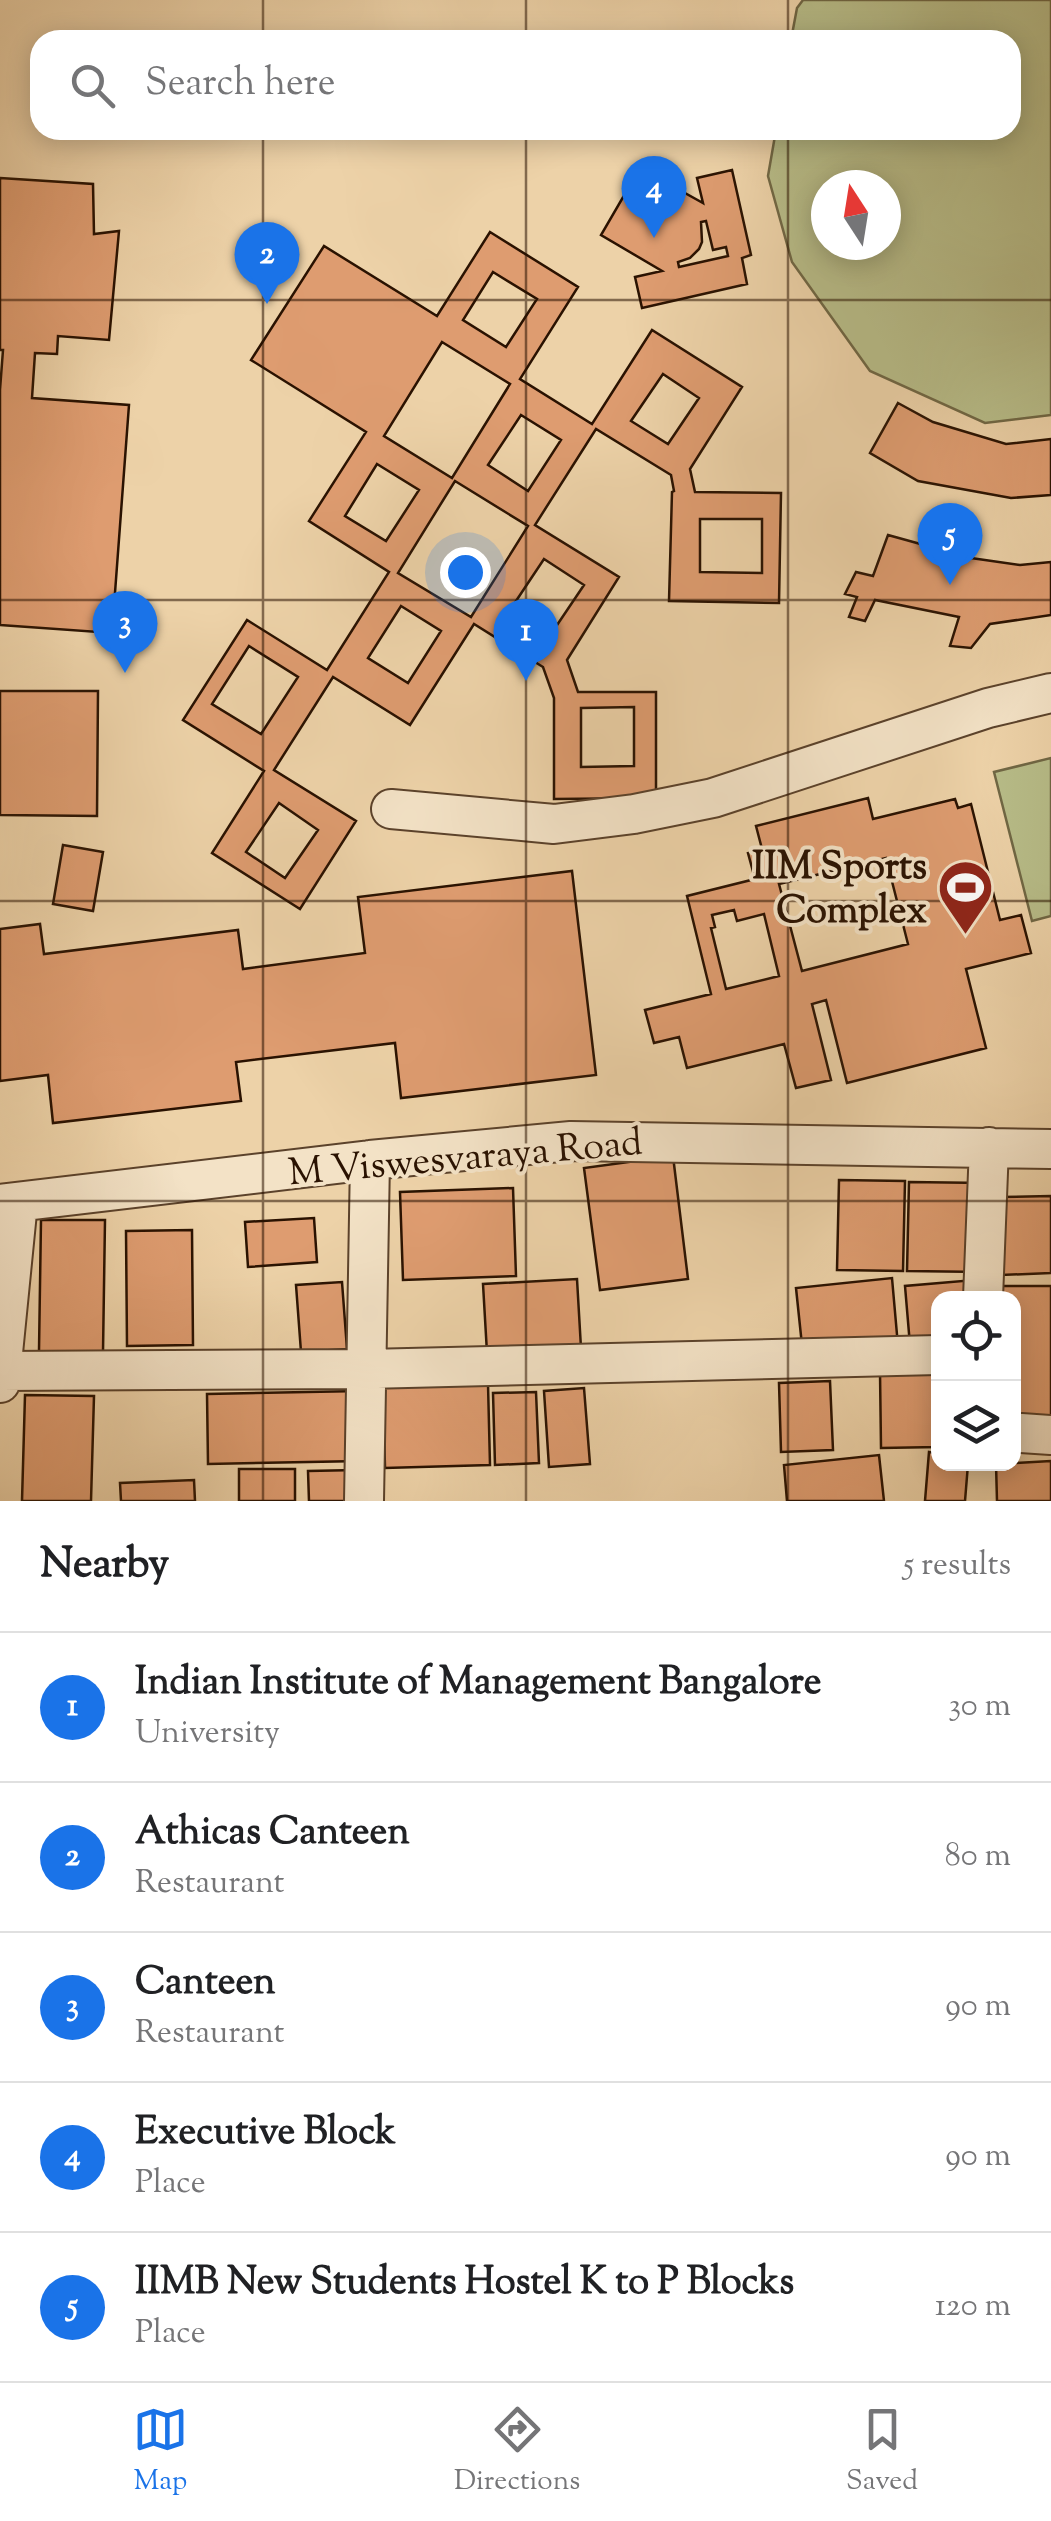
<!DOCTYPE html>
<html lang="en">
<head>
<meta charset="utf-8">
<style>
	body { margin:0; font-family:"Sorts Mill Goudy",serif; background:#f2f2f2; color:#202124 }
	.controls { position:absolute; right:30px; bottom:30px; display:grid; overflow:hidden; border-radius:20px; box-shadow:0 5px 25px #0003 }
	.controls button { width:90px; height:90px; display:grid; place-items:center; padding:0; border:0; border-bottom:2px solid #e0e0e0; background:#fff; color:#202124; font:50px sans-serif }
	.compass { position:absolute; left:811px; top:170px; width:90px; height:90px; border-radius:50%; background:#fff; box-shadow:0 5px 25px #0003; rotate:348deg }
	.you { position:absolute; left:465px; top:572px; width:35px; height:35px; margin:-25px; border:8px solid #fff; border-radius:50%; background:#1a73e8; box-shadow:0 0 0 15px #1a73e833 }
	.badge { display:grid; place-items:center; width:65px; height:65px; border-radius:50%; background:#1a73e8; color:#fff; font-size:32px; font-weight:700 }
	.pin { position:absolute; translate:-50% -82px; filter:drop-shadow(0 2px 5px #0008) }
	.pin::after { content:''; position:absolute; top:52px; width:35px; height:30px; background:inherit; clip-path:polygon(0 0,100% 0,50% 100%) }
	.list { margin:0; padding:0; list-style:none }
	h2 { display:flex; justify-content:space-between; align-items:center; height:130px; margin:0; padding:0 40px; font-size:42px }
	h2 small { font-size:32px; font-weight:400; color:#757577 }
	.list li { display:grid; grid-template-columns:65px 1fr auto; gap:30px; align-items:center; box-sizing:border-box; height:150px; padding:0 40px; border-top:2px solid #e0e0e0 }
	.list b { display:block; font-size:38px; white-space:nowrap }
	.list p { margin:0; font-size:32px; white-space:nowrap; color:#757577 }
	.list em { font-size:32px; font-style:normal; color:#757577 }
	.icon { flex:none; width:55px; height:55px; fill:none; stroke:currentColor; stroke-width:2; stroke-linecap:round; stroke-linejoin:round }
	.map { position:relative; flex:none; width:1051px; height:1501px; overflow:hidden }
	.search { position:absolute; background:#fff; box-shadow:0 5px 25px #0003; left:30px; right:30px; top:30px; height:110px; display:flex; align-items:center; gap:25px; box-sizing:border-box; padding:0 35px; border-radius:30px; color:#757577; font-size:38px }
	.sheet { height:880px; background:#fff }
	nav { display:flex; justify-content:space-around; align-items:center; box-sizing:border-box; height:140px; border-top:2px solid #e0e0e0; background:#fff; font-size:28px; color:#757577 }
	nav a { display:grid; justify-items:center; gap:5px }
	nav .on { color:#1a73e8 }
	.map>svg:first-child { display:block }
</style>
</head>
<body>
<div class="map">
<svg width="1051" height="1501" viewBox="0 0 1051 1501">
	<rect width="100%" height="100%" fill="#edd2a8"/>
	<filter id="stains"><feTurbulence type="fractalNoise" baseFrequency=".002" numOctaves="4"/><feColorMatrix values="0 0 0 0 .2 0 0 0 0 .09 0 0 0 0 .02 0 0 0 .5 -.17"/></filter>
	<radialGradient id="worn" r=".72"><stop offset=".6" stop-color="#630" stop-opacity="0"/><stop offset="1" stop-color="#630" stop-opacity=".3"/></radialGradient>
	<path fill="#b7bc88" stroke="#706744" stroke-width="2.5" fill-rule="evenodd" d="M 803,0 L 1051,0 L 1051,415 L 985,423 L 870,371 L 792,262 L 768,176 L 776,130 L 1011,130 L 1011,40 L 791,40 L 797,8 ZM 826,185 L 886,185 L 886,245 L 826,245 Z
		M 1051,758 L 1051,916 L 1032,921 L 994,772 Z"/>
	<path fill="#de9c70" stroke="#2a1201" stroke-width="2.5" fill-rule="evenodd" d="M 640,168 L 703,203 L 697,178 L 732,170 L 751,255 L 742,258 L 747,284 L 642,308 L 635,277 L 662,271 L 601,235 ZM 706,221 L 713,250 L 726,247 L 728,256 L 679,267 L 678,262 L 690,258 L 699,249 L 702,242 L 701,222 Z
		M 0,178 L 93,184 L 94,234 L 119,231 L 109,340 L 58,336 L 57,354 L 35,353 L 32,398 L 129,405 L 112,633 L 0,625 L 0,390 L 3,350 L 0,350 Z
		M 490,232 L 578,287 L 520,379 L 592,424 L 652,330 L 742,387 L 690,469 L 695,492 L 781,493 L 779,603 L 669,601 L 672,492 L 674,491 L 671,475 L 596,429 L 535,525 L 619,577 L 567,660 L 578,692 L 656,692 L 656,798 L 554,799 L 554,698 L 543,667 L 474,624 L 410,725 L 333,677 L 274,770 L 356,821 L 300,909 L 212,853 L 264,771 L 183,720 L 247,620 L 327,670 L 389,572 L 309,521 L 366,432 L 251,360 L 324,246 L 437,316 ZM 493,272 L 537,299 L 506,347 L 463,320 ZM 442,342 L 510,384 L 452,478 L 384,436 ZM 663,374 L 699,398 L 668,444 L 631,421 ZM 521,415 L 561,440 L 528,491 L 488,465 ZM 377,464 L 419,490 L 386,541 L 345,516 ZM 455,481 L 528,526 L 471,617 L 398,573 ZM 700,519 L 762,519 L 762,573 L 700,572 ZM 544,559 L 584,585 L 549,637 L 510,610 ZM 401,606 L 441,631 L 408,683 L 368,658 ZM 249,646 L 298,677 L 261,734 L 212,704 ZM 634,707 L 634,766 L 581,767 L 581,708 ZM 279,803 L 318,830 L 285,878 L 246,852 Z
		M 898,403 L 933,422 L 1006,444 L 1051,439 L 1051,495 L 1011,498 L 918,481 L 870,453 Z
		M 888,535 L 971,558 L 1020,565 L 1051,562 L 1051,615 L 990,624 L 971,648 L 950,646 L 959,617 L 875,600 L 865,621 L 849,617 L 857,597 L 845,594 L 856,572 L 873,576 Z
		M 0,691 L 98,691 L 97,816 L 0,815 Z
		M 868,798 L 873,819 L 955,799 L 958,808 L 971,804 L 1000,920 L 1021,915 L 1031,953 L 966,969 L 986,1048 L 847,1083 L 826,1000 L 812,1004 L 831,1080 L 796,1088 L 784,1044 L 687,1068 L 679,1037 L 654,1043 L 645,1010 L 711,994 L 687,896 L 755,879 L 748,853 L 762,849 L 756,826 ZM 886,858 L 908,944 L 802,971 L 779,884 ZM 734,910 L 737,921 L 764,914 L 779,976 L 726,989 L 711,928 L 715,927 L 712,915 Z
		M 63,845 L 103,852 L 93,911 L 53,904 Z
		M 572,871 L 596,1075 L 401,1098 L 395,1043 L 236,1062 L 241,1101 L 53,1123 L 48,1075 L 0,1081 L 0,929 L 40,924 L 44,954 L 238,930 L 243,969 L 365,953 L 358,897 Z
		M 673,1156 L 688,1279 L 600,1290 L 584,1168 Z
		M 839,1180 L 905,1181 L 903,1271 L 837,1270 Z
		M 909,1182 L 985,1183 L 984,1272 L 907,1271 Z
		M 513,1188 L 516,1276 L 403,1280 L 400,1192 Z
		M 1051,1196 L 1051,1273 L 1001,1275 L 1000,1197 Z
		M 314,1218 L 317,1262 L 248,1267 L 245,1222 Z
		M 41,1220 L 105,1220 L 103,1352 L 39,1351 Z
		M 192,1230 L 193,1345 L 127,1346 L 126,1231 Z
		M 892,1278 L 898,1346 L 803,1355 L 796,1288 Z
		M 577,1279 L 581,1348 L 487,1353 L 483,1284 Z
		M 974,1280 L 975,1298 L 938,1298 L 938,1342 L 910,1345 L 905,1286 Z
		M 342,1282 L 347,1349 L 301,1352 L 296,1285 Z
		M 993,1286 L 1051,1286 L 1051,1426 L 1014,1426 L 1014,1298 L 993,1298 Z
		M 938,1371 L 938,1447 L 881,1448 L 880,1372 Z
		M 830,1381 L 833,1450 L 781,1452 L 779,1383 Z
		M 488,1384 L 490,1465 L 385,1468 L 383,1387 Z
		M 584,1388 L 590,1464 L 549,1467 L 544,1391 Z
		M 360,1391 L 361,1461 L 208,1464 L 207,1394 Z
		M 536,1392 L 539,1463 L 495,1465 L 493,1393 Z
		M 25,1395 L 94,1396 L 91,1501 L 22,1501 Z
		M 929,1452 L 938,1453 L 938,1464 L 968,1464 L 965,1501 L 925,1501 Z
		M 879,1455 L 884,1501 L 787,1501 L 784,1465 Z
		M 1051,1461 L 1051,1501 L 997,1501 L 996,1464 Z
		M 239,1469 L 295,1469 L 295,1501 L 239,1501 Z
		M 357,1470 L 357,1501 L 309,1501 L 308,1471 Z
		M 194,1480 L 195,1501 L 121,1501 L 120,1483 Z"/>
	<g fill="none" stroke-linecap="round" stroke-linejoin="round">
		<defs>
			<path id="minor" d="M 391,809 L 554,824 L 634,814 L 713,798 L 988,708 L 1051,693
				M 0,1204 L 370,1160 L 571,1141 L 1051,1149
				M 983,1298 L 989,1147
				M 1,1371 L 367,1369 L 938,1355
				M 0,1383 L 18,1202
				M 1021,1433 L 1051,1435
				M 364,1501 L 370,1160"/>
		</defs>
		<use href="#minor" stroke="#5b422b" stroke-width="42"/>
		<use href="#minor" stroke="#f3e2c6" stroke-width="38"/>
	</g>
	<path fill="none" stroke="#2a1201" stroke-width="2.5" stroke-opacity="0.55" d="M 263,0 L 263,40M 526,0 L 526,40M 788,0 L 788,40M 263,130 L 263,1501M 526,130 L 526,1501M 788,130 L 788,1501M 0,300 L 1051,300M 0,600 L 1051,600M 0,901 L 1051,901M 0,1201 L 1051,1201"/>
	<defs>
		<symbol id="stadium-pin" viewBox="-11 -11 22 30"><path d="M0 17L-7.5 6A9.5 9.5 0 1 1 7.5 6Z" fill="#8f2418" stroke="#f3e2c6"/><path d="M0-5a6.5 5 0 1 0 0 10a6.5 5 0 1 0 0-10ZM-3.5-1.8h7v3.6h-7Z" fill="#fff"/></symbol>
	</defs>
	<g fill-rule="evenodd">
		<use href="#stadium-pin" x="934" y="856" width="63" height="86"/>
	</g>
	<g text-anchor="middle" stroke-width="8" stroke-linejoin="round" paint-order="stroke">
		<g font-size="38" font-weight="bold" fill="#2a1201" stroke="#f3e2c6" text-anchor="end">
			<text x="927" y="878">IIM Sports<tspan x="927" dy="44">Complex</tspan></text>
		</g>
		<g font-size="38" fill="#2a1201" stroke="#f3e2c6">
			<text transform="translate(465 1156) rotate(-5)" y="13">M Viswesvaraya Road</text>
		</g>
	</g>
	<rect width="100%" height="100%" filter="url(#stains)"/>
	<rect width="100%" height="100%" fill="url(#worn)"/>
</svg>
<div class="controls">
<button><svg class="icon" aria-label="locate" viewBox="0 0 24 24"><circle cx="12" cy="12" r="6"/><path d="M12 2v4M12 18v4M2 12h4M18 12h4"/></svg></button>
<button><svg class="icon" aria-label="layers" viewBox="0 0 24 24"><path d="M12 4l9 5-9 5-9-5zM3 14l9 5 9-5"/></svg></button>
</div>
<svg class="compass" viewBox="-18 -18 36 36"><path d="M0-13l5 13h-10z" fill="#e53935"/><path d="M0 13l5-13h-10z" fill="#757577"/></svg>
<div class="you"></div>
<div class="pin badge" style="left:526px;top:681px">1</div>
<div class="pin badge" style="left:267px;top:304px">2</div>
<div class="pin badge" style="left:125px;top:673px">3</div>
<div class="pin badge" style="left:654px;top:238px">4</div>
<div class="pin badge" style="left:950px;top:585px">5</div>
<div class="search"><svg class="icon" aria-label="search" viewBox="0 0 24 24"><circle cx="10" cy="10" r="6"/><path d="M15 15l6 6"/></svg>Search here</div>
</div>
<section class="sheet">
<h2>Nearby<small>5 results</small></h2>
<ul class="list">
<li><span class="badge">1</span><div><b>Indian Institute of Management Bangalore</b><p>University</p></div><em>30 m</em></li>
<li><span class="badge">2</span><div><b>Athicas Canteen</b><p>Restaurant</p></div><em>80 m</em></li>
<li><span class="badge">3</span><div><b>Canteen</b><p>Restaurant</p></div><em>90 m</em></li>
<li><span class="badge">4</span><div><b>Executive Block</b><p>Place</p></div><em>90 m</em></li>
<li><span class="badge">5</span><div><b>IIMB New Students Hostel K to P Blocks</b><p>Place</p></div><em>120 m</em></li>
</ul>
</section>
<nav>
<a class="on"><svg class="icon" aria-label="map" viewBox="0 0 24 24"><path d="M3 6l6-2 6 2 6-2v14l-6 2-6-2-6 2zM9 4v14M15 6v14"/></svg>Map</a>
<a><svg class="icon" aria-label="directions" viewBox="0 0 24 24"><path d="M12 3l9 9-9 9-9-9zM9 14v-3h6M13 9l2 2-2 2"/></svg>Directions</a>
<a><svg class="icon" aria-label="saved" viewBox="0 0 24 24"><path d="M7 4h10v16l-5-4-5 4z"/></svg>Saved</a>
</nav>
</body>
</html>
